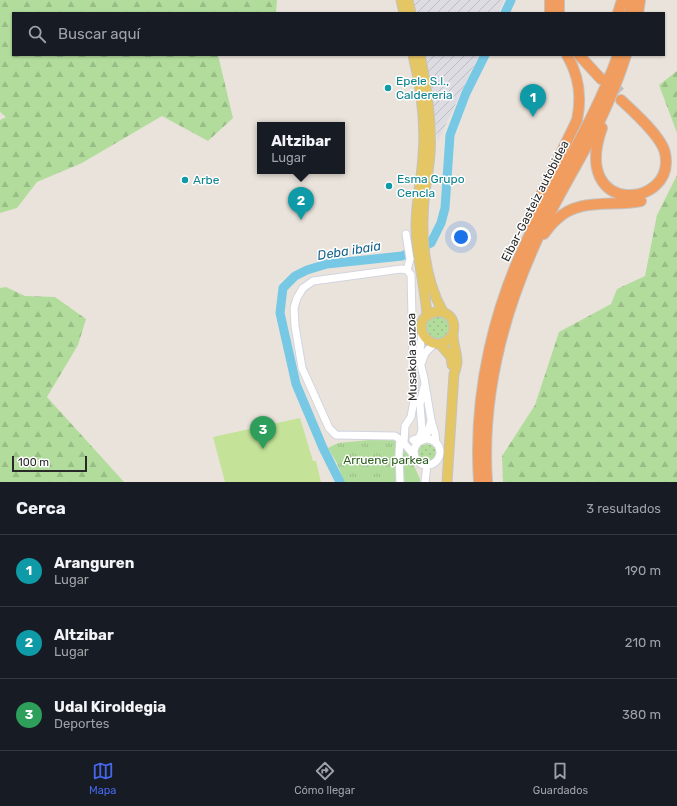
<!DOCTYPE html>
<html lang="es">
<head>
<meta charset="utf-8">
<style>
	body { margin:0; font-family:Rubik,sans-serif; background:#20242c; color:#f1f3f6 }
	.scale { position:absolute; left:12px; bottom:10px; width:75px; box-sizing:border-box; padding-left:4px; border:2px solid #292929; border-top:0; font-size:11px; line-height:14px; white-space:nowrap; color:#292929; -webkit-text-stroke:3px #fff; paint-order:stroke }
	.you { position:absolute; left:461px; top:237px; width:14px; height:14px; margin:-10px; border:3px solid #fff; border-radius:50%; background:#1a73e8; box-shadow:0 0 0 6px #1a73e833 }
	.badge { display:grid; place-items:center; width:26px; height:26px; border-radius:50%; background:#4767eb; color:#fff; font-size:13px; font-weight:700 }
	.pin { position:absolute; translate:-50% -33px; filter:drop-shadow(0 1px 2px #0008) }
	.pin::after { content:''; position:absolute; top:21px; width:14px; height:12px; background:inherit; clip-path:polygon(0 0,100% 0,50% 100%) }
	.popup { position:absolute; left:257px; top:122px; width:88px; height:52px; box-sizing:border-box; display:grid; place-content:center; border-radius:0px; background:#171b24; filter:drop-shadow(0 1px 3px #0005); font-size:13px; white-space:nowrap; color:#9ea1a6 }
	.popup b { font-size:15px; color:#f1f3f6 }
	.popup::after { content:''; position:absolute; left:50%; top:100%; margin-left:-8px; border:8px solid transparent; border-top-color:#171b24 }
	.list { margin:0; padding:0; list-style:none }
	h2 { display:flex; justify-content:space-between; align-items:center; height:52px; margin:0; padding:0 16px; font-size:17px }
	h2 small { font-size:13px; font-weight:400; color:#9ea1a6 }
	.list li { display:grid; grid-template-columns:26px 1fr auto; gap:12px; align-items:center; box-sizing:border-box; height:72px; padding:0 16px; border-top:1px solid #363941 }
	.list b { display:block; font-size:15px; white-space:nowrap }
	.list p { margin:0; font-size:13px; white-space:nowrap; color:#9ea1a6 }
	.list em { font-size:13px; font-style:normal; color:#9ea1a6 }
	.icon { flex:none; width:22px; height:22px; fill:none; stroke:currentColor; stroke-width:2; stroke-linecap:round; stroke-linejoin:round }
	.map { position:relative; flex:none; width:677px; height:482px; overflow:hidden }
	.search { position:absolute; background:#171b24; box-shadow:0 1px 3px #0004; left:12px; right:12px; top:12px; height:44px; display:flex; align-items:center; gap:10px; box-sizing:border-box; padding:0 14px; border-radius:0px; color:#9ea1a6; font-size:15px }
	.sheet { height:268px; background:#171b24 }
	nav { display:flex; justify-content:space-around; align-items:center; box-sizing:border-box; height:56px; border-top:1px solid #363941; background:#171b24; font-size:11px; color:#9ea1a6 }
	nav a { display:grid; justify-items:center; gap:2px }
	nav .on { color:#4767eb }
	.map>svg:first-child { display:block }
</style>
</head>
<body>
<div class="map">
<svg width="677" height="482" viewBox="0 0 677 482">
	<defs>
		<pattern id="industrial-furrows" width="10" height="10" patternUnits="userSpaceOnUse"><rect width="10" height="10" fill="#dddce3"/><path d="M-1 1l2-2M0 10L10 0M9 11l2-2" fill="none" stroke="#bebdc3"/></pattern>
		<pattern id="grass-dots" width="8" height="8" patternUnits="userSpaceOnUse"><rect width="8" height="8" fill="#b2dc9c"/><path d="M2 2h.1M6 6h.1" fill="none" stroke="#99bd86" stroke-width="1.8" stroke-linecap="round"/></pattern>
		<pattern id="forest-firs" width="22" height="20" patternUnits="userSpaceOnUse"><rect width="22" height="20" fill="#b2dc9c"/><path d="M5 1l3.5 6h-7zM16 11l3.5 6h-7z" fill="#99bd86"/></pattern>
		<pattern id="park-tufts" width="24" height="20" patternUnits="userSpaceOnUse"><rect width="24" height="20" fill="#b2dc9c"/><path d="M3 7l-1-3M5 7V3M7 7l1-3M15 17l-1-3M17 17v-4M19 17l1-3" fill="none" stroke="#99bd86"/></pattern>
	</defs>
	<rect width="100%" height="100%" fill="#eae3db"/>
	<path fill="url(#industrial-furrows)" d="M 411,0 L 504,0 L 498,13 L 414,13 Z
		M 424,55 L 479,55 L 438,141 L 437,138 L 431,85 Z"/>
	<path fill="url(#grass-dots)" d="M 435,314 L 448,319 L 451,331 L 442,341 L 426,336 L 425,323 Z
		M418 453a9 9 0 1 1 18 0a9 9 0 1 1-18 0Z"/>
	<path fill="url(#forest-firs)" d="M 0,0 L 277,0 L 276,13 L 13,13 L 13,55 L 218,55 L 233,118 L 208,141 L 162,116 L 82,163 L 37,182 L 17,208 L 0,213 L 0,120 L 6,117 L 0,112 Z
		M 677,71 L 677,133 L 659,85 Z
		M 677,175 L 677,482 L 503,482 L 502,456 L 535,405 L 559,332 L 611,304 L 617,289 L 645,276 L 657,215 Z
		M 6,287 L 25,296 L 55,297 L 86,319 L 78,345 L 47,397 L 124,482 L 0,482 L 0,288 Z"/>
	<path fill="url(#park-tufts)" d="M 391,438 L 396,438 L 406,448 L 420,479 L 420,482 L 344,482 L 337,463 L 328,448 L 338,443 Z"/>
	<path fill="#c4e398" d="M 300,418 L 313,461 L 316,461 L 321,482 L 225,482 L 213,437 Z"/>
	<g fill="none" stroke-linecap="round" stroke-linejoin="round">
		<path stroke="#76c8e4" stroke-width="9" d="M 505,13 L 511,0
			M 340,482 L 323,448 L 296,384 L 280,313 L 283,288 L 295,276 L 307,270 L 327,264 L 402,256 L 431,243 L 441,223 L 445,208 L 450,135 L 466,93 L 485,55"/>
		<path stroke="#c3beb7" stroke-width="10" stroke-dasharray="10 5" stroke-linecap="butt" d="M 603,74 L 623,95"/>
		<defs>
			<path id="minor" d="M 407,270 L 401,269 L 313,281 L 303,288 L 297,298 L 294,308 L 295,326 L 302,368 L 329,428 L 336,435 L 395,436 L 402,441 L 414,455
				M 422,333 L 419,358 L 424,378 L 431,420 L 435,434 L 436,443
				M 421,364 L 425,353 L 434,344
				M414 452a13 13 0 1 1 26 0a13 13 0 1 1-26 0Z
				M 413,440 L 419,438 L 422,431 L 420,404 L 424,387
				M 423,440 L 427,434 L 431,421
				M 404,443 L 405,426 L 411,417 L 414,400 L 411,275 L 407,270 L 410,259 L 406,234
				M 400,482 L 399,454 L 400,439
				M 425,482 L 427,465"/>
			<path id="major" d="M 401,0 L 404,13
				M 408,0 L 411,13
				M 413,55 C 421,88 426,121 423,155 C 422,178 416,201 416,225 C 416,255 425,285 427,315
				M 420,55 C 427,88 432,120 430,154 C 429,167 427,179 425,191 C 420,231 423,276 443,312
				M 440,344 L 451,357 L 452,365
				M 447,482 L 454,374 C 455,371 457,366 457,362 C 457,353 453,344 453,335 C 453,330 455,327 453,322 C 452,318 449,315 445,313 C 440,311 435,311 430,314 C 407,325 435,361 453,334"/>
			<path id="highway" d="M 550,13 L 550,0
				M 559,13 L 559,0
				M 618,13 L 622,0
				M 629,13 L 632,0
				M 638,13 L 640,0
				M 579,55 L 601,79
				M 602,128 C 570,217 677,209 665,153 C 662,137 633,111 621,100
				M 527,224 L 577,120 C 582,96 579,76 567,55
				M 544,234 C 548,229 551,224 556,220 C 579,197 612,207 641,201
				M 479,482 C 473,393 494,303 535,224 C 563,168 597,115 618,55
				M 487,482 C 481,393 505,306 543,227 C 559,194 578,163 595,131 C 607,106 618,81 626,55"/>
		</defs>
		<use href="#minor" stroke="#d1d4e0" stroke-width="9"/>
		<use href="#major" stroke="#c3c3c3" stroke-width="11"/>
		<use href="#highway" stroke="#c3c3c3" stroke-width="12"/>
		<use href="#minor" stroke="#fff" stroke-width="7"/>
		<use href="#major" stroke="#e5c665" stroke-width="9"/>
		<use href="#highway" stroke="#f19d5f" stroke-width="10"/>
	</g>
	<g fill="#0f9aa8" stroke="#fff" stroke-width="1.5">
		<circle cx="388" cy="88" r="4"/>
		<circle cx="185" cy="180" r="4"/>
		<circle cx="389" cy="186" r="4"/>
	</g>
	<g text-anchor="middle" stroke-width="3" stroke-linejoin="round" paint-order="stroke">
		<g font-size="12" fill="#0d838f" stroke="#fff" text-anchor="start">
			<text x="396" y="85">Epele S.l.,<tspan x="396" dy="14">Caldereria</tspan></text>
			<text x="397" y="183">Esma Grupo<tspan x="397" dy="14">Cencla</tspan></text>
			<text x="193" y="184">Arbe</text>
		</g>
		<g font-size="12" fill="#292929" stroke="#fff">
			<text transform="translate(535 201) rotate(-63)" y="4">Eibar-Gasteiz autobidea</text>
			<text transform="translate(412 357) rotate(-91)" y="4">Musakola auzoa</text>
		</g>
		<g font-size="12" fill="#2d5f1f" stroke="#fff">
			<text x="386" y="464">Arruene parkea</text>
		</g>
		<g font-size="13" font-style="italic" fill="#18668d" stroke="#fff">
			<text transform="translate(349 250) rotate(-9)" y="5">Deba ibaia</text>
		</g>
	</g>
</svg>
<div class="scale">100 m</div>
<div class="you"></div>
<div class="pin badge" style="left:533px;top:117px;background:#0f9aa8">1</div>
<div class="pin badge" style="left:301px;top:220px;background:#0f9aa8">2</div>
<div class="popup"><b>Altzibar</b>Lugar</div>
<div class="pin badge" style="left:263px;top:449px;background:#2e9e5b">3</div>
<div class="search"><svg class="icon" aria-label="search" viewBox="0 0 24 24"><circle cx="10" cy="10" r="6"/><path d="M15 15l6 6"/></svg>Buscar aquí</div>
</div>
<section class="sheet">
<h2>Cerca<small>3 resultados</small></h2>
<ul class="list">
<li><span class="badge" style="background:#0f9aa8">1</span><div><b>Aranguren</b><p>Lugar</p></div><em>190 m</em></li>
<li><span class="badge" style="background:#0f9aa8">2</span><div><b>Altzibar</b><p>Lugar</p></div><em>210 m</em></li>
<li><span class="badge" style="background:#2e9e5b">3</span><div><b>Udal Kiroldegia</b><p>Deportes</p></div><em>380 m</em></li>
</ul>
</section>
<nav>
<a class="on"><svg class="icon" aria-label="map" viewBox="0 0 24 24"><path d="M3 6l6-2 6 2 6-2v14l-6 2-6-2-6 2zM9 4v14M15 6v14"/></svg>Mapa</a>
<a><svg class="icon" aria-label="directions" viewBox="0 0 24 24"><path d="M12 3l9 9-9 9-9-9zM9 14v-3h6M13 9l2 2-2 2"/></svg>Cómo llegar</a>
<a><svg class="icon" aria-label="saved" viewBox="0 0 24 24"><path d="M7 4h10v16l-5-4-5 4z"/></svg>Guardados</a>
</nav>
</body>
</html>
